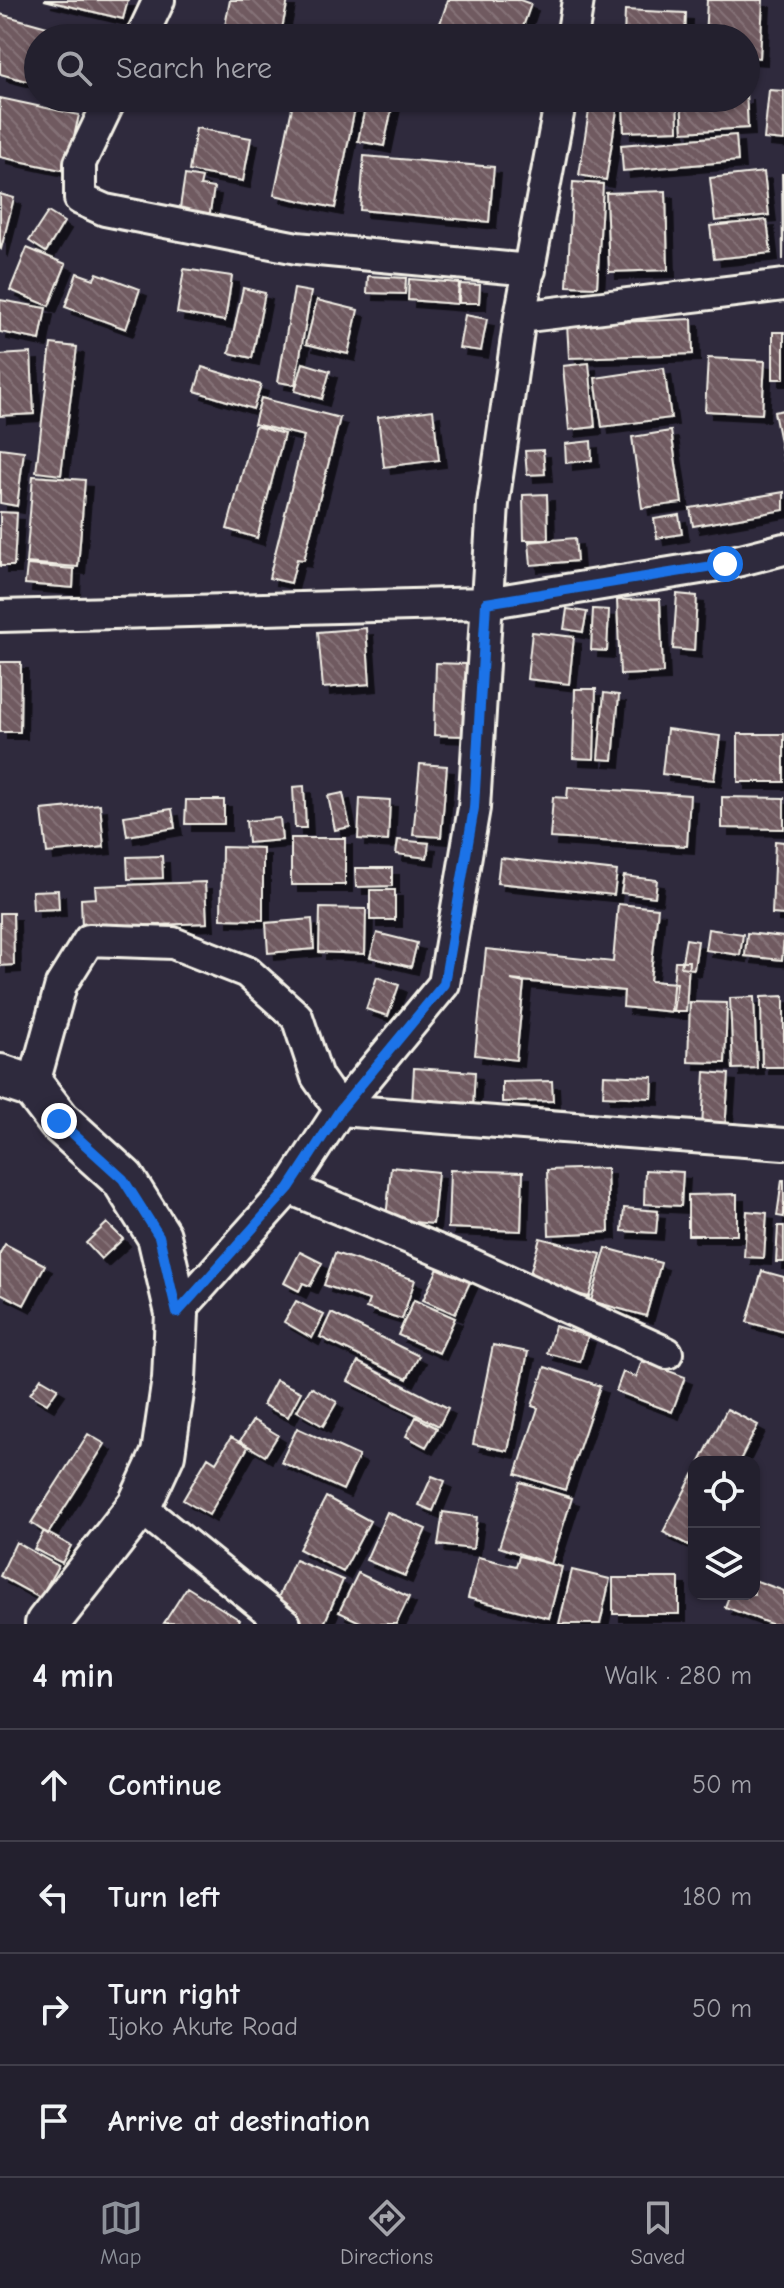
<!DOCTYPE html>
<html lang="en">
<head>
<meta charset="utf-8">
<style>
	body { margin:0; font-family:"Comic Neue",sans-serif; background:#2f2d3a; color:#f1f3f6 }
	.controls { position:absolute; right:24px; bottom:24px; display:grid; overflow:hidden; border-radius:16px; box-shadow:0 2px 6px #0004 }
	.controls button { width:72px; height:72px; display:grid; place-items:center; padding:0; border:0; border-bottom:2px solid #403e4a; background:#23202e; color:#f1f3f6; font:40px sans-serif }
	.stop { position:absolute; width:24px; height:24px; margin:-18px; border:6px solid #1a73e8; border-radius:50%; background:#fff }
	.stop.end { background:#1a73e8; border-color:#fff; box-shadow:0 2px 8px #0008 }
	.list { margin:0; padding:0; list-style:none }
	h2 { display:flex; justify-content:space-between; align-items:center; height:104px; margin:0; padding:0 32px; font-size:34px }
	h2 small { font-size:26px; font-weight:400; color:#a3a3aa }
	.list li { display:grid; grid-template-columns:52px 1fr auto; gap:24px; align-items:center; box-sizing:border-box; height:112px; padding:0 32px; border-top:2px solid #403e4a }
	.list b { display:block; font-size:30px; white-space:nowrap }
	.list p { margin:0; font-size:26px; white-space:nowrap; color:#a3a3aa }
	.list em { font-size:26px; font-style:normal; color:#a3a3aa }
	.icon { flex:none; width:44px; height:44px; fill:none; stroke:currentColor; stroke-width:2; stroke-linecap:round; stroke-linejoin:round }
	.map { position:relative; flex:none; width:784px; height:1624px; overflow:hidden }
	.search { position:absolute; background:#23202e; box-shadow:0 2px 6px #0004; left:24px; right:24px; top:24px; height:88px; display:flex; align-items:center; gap:20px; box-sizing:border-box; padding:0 28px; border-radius:44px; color:#a3a3aa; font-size:30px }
	.sheet { height:552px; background:#23202e }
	nav { display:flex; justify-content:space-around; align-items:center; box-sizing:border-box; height:112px; border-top:2px solid #403e4a; background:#23202e; font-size:22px; color:#a3a3aa }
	nav a { display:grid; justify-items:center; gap:4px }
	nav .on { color:#8c9099 }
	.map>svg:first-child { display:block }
</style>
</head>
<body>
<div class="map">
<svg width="784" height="1624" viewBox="0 0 784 1624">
	<defs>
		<pattern id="building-back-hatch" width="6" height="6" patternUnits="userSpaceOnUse" patternTransform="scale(2)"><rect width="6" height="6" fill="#705a60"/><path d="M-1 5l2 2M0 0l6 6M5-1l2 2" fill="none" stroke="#857277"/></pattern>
		<filter id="shadow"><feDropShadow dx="7" dy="7" stdDeviation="0" flood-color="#0009"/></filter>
	</defs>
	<rect width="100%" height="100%" fill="#2f2a3d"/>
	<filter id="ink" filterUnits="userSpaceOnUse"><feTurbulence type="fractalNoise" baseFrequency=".0125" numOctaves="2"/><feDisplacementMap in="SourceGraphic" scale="16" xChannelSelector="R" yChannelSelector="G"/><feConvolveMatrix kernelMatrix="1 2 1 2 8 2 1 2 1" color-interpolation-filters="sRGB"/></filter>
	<g filter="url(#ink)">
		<path fill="url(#building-back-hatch)" stroke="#f4f1e8" stroke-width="2" filter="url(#shadow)" d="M 44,0 L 128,0 L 123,19 Z
			M 230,0 L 288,0 L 280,38 L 223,36 Z
			M 448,0 L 520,0 L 531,4 L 519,38 L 445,38 L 436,35 Z
			M 707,0 L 763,0 L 760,58 L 746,57 L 746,38 L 705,38 Z
			M 625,10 L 686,13 L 685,38 L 624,38 Z
			M 0,14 L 87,38 L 38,38 L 38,84 L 0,74 Z
			M 769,90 L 784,91 L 784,141 L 764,139 Z
			M 746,92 L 748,128 L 683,132 L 681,98 L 746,98 Z
			M 0,98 L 79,115 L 66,171 L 0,157 Z
			M 294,98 L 357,98 L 335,208 L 274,195 Z
			M 367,98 L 394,98 L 384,146 L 358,141 Z
			M 591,98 L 619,98 L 606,180 L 579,175 Z
			M 623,98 L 677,98 L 678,130 L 624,132 Z
			M 196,128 L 251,138 L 243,181 L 189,171 Z
			M 736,135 L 738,161 L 623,171 L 621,145 Z
			M 364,156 L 494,167 L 489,222 L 360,210 Z
			M 764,172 L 769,215 L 715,221 L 710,178 Z
			M 782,174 L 784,174 L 783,260 Z
			M 185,175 L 202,178 L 200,186 L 214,188 L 209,218 L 179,214 Z
			M 573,182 L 603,184 L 597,287 L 567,286 Z
			M 666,191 L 668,270 L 609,272 L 606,193 Z
			M 0,194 L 14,198 L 1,249 L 0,248 Z
			M 48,212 L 64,222 L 46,252 L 29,241 Z
			M 767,220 L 771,253 L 714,259 L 710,226 Z
			M 27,248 L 66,264 L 49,306 L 10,290 Z
			M 184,269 L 232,276 L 225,321 L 177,313 Z
			M 77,273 L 94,279 L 97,273 L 140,289 L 126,329 L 65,307 Z
			M 368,276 L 406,278 L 405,294 L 367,293 Z
			M 409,279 L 459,283 L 457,304 L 408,300 Z
			M 460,284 L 480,285 L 479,303 L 459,303 Z
			M 243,288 L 265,293 L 252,358 L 229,353 Z
			M 294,289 L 311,292 L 295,385 L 278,382 Z
			M 0,300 L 46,308 L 40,340 L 0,332 Z
			M 317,300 L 358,310 L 348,354 L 306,344 Z
			M 465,315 L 487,319 L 481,351 L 459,348 Z
			M 692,319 L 693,354 L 569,358 L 567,324 Z
			M 773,332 L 784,332 L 784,379 L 773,379 Z
			M 51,344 L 77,347 L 61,475 L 36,472 Z
			M 31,353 L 34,414 L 0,416 L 0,355 Z
			M 708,358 L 765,361 L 762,414 L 705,411 Z
			M 303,363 L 330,371 L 322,399 L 295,391 Z
			M 589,363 L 595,427 L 569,430 L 563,366 Z
			M 202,367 L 261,385 L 253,409 L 195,391 Z
			M 664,368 L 671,418 L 602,427 L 595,378 Z
			M 261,398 L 340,418 L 304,560 L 297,559 L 291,583 L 269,578 L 304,436 L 254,424 Z
			M 433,410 L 439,460 L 384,467 L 378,417 Z
			M 784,410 L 784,462 L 774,412 Z
			M 255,426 L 284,434 L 257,538 L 227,529 Z
			M 671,431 L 682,503 L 642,508 L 632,437 Z
			M 591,441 L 592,460 L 566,463 L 565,444 Z
			M 0,448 L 24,451 L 17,506 L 0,503 Z
			M 543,450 L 545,474 L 527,475 L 525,451 Z
			M 33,476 L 85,480 L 78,567 L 26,563 Z
			M 784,492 L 784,510 L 693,526 L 690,508 Z
			M 547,494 L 548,540 L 524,540 L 523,495 Z
			M 0,512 L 17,513 L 14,566 L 0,566 Z
			M 679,515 L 682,534 L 657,538 L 654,519 Z
			M 575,538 L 577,561 L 531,565 L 529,542 Z
			M 27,565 L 74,569 L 73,588 L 25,584 Z
			M 677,594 L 697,596 L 694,651 L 673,649 Z
			M 660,599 L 663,673 L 620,675 L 617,600 Z
			M 567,609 L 587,612 L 583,632 L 564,629 Z
			M 593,609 L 609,610 L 607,651 L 591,650 Z
			M 366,628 L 370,684 L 323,688 L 318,632 Z
			M 532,632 L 574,637 L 569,684 L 527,679 Z
			M 0,662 L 21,662 L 20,732 L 0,732 Z
			M 436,663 L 466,664 L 463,736 L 434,735 Z
			M 575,689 L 596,689 L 594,759 L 573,758 Z
			M 604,693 L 619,695 L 613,760 L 598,759 Z
			M 667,729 L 720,736 L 714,780 L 662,774 Z
			M 738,734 L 784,734 L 784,782 L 738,782 Z
			M 420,764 L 447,766 L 441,837 L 413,835 Z
			M 304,786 L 306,828 L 295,828 L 293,787 Z
			M 568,787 L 690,795 L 687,846 L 550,838 L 553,797 L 567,798 Z
			M 343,793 L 350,827 L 335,830 L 328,796 Z
			M 722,797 L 784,798 L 784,829 L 722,828 Z
			M 360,798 L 390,800 L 388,841 L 358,839 Z
			M 186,800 L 224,800 L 224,824 L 185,824 Z
			M 100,804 L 104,847 L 47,853 L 42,810 Z
			M 172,809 L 175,828 L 127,836 L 124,816 Z
			M 280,818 L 282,840 L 248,843 L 246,821 Z
			M 291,838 L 345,838 L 345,885 L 291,885 Z
			M 398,840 L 429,843 L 427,858 L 396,854 Z
			M 775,841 L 784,842 L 784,915 L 772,914 Z
			M 222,847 L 263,848 L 263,920 L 221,919 Z
			M 162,856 L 163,878 L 128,879 L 127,857 Z
			M 500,858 L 617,871 L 614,895 L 497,883 Z
			M 355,868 L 392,868 L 392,886 L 356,887 Z
			M 624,876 L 657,880 L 655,897 L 621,893 Z
			M 205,882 L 207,923 L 82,928 L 81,899 L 96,898 L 95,886 Z
			M 58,890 L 59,909 L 33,910 L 32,891 Z
			M 370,890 L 395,890 L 395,920 L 370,920 Z
			M 618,904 L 658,908 L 650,981 L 677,983 L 673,1012 L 623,1007 L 624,991 L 511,980 L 524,983 L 516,1060 L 475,1055 L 486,949 L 613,962 Z
			M 320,908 L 366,909 L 365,954 L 319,952 Z
			M 0,913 L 13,913 L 14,965 L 0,966 Z
			M 312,919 L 314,949 L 268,953 L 266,923 Z
			M 708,929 L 743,934 L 740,955 L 705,950 Z
			M 377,933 L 417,943 L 411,967 L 370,957 Z
			M 747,933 L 784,937 L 782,960 L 745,956 Z
			M 686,939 L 698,941 L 694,969 L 681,967 Z
			M 675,961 L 689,961 L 686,1012 L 671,1012 Z
			M 377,977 L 399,985 L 388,1016 L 366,1009 Z
			M 784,996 L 784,1067 L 762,1067 L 761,997 Z
			M 754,997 L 757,1068 L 733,1069 L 730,998 Z
			M 690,1002 L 727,1003 L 725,1063 L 688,1062 Z
			M 414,1068 L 475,1072 L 473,1107 L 412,1103 Z
			M 705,1072 L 729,1074 L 725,1130 L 702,1128 Z
			M 604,1075 L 653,1077 L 652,1098 L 603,1096 Z
			M 552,1081 L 553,1101 L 502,1102 L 502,1082 Z
			M 391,1167 L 438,1172 L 433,1224 L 386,1219 Z
			M 607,1168 L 609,1232 L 549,1235 L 547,1170 Z
			M 450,1170 L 523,1172 L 521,1231 L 448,1228 Z
			M 645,1170 L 683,1172 L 681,1206 L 644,1204 Z
			M 782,1180 L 784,1180 L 784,1217 L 777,1216 Z
			M 737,1194 L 737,1235 L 688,1235 L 688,1195 Z
			M 624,1208 L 658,1211 L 656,1233 L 622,1231 Z
			M 747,1211 L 767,1213 L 764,1258 L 744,1257 Z
			M 107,1223 L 123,1239 L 101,1259 L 86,1243 Z
			M 778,1226 L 784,1226 L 784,1262 L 776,1262 Z
			M 540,1238 L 601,1254 L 589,1297 L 528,1281 Z
			M 5,1244 L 45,1265 L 24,1305 L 0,1293 L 0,1253 Z
			M 606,1248 L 661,1263 L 646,1316 L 591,1301 Z
			M 300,1252 L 322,1263 L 310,1286 L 303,1283 L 299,1291 L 284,1283 Z
			M 335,1253 L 415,1280 L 402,1319 L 366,1308 L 369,1300 L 324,1285 Z
			M 440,1264 L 472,1278 L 455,1314 L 423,1300 Z
			M 762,1271 L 784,1277 L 784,1332 L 747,1322 Z
			M 414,1300 L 455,1318 L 439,1353 L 398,1335 Z
			M 296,1301 L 324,1315 L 312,1338 L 284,1322 Z
			M 331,1313 L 419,1356 L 407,1379 L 320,1337 Z
			M 555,1326 L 588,1336 L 580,1362 L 547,1353 Z
			M 493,1345 L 528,1352 L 508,1451 L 473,1444 Z
			M 642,1361 L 685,1377 L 672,1412 L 616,1391 L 623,1372 L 636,1377 Z
			M 358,1362 L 448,1408 L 439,1426 L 348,1381 Z
			M 545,1367 L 600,1386 L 565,1490 L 516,1474 L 538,1408 L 532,1406 Z
			M 41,1378 L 58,1388 L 47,1404 L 30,1394 Z
			M 276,1380 L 301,1392 L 288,1417 L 263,1405 Z
			M 311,1387 L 337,1402 L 323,1426 L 297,1411 Z
			M 727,1409 L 758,1425 L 739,1462 L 700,1462 Z
			M 416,1417 L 437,1428 L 426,1447 L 406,1436 Z
			M 253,1420 L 278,1435 L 265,1456 L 240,1441 Z
			M 297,1428 L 359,1456 L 343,1490 L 281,1462 Z
			M 88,1434 L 105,1444 L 48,1534 L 31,1523 Z
			M 231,1437 L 248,1447 L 209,1515 L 183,1500 L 208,1457 L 216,1462 Z
			M 694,1473 L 694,1548 L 663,1532 Z
			M 432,1476 L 445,1481 L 433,1511 L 419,1505 Z
			M 520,1482 L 572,1498 L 551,1564 L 499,1547 Z
			M 326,1497 L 370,1521 L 343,1572 L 299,1549 Z
			M 387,1512 L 426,1529 L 405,1576 L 366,1560 Z
			M 443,1512 L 477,1517 L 473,1549 L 438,1545 Z
			M 44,1531 L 71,1546 L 62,1563 L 34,1549 Z
			M 16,1542 L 58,1566 L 40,1598 L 0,1576 Z
			M 519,1556 L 562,1567 L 549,1618 L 468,1598 L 478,1557 L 516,1566 Z
			M 295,1560 L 343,1580 L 324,1624 L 302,1624 L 272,1611 Z
			M 572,1570 L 610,1579 L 600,1624 L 559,1624 Z
			M 358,1573 L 409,1597 L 396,1624 L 364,1624 L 339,1612 Z
			M 613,1578 L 679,1578 L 679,1614 L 613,1614 Z
			M 754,1580 L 784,1591 L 784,1624 L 771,1624 L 725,1607 L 730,1594 L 754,1594 Z
			M 187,1587 L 240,1620 L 238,1624 L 164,1623 Z"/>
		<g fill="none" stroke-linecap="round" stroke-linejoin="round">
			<defs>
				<path id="minor" d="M 141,38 L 159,0
					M 572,38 L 578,0
					M 111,98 L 80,163 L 80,199 L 105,210 L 297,248 L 530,270
					M 520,317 L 784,285
					M 0,616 L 486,603 L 725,564 L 784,549
					M 33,1087 L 61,985 L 89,940 L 173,943 L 247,972 L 297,1017 L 317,1077 L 340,1110
					M 340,1110 L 784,1144
					M 289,1188 L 464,1261 L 667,1353
					M 177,1313 L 289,1188 L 340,1110 L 444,984 L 474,808 L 493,504 L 520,317 L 561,98
					M 139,1506 L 285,1624"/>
				<path id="secondary" d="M 0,1076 L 33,1087 L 59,1121 L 123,1179 L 159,1236 L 177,1313 L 174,1379 L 163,1454 L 139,1506 L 47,1624"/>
			</defs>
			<use href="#minor" stroke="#f4f1e8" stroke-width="36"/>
			<use href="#secondary" stroke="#f4f1e8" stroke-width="48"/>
			<use href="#minor" stroke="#2f2a3d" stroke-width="30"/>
			<use href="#secondary" stroke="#2f2a3d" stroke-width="42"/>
		</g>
	</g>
	<g fill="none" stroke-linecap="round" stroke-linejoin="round" filter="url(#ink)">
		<path stroke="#1a73e8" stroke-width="10" d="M 59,1121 L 123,1179 L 159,1236 L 177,1313 L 289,1188 L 340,1110 L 444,984 L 474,808 L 486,603 L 725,564"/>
	</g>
</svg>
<div class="controls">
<button><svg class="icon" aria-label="locate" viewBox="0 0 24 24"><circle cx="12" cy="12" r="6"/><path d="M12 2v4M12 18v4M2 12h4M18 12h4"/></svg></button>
<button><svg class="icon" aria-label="layers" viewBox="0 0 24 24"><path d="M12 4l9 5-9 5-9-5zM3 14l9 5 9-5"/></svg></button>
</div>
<div class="stop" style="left:725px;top:564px"></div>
<div class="stop end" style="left:59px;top:1121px"></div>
<div class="search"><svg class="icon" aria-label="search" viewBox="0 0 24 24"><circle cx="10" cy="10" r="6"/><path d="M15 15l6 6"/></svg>Search here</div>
</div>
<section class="sheet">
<h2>4 min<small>Walk · 280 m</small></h2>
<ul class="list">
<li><svg class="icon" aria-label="ahead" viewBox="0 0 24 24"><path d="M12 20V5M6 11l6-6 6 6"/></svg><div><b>Continue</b></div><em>50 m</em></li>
<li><svg class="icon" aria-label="left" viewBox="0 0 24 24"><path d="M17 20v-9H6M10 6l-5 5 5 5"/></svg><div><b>Turn left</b></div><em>180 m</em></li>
<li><svg class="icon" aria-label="right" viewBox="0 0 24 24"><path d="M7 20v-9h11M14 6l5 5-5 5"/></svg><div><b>Turn right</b><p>Ijoko Akute Road</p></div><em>50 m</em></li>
<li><svg class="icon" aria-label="arrive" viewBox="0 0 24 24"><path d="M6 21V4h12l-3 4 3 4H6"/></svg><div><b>Arrive at destination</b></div></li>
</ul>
</section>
<nav>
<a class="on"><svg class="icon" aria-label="map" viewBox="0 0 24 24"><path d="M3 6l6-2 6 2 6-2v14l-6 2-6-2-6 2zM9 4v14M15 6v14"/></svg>Map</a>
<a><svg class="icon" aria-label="directions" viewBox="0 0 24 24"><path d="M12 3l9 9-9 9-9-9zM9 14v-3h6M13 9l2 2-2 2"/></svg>Directions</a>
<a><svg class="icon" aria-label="saved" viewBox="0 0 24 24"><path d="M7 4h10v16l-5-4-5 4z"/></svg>Saved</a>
</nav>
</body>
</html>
